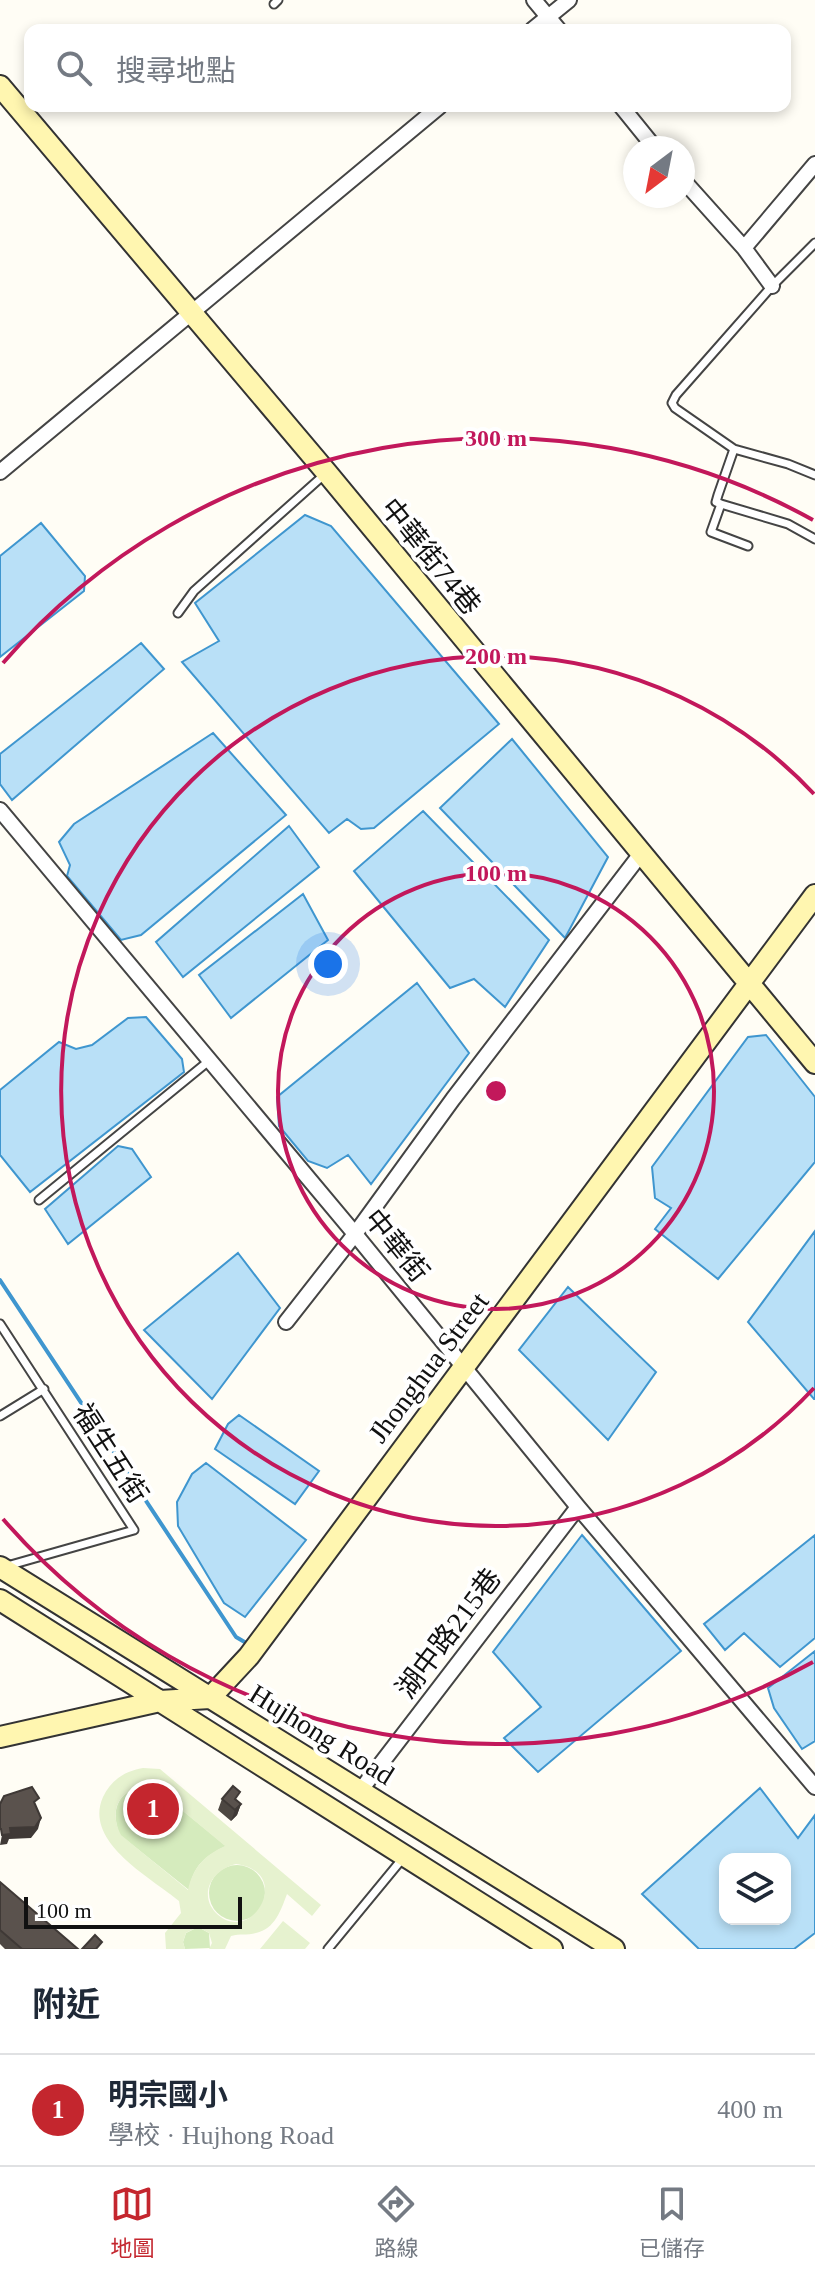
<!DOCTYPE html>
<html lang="zh-TW">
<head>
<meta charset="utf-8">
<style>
	body { margin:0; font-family:"Times New Roman","Noto Sans TC",serif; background:#f6f6f7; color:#1f2937 }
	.controls { position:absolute; right:24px; bottom:24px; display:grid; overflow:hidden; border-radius:16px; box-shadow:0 4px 12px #0003 }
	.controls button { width:72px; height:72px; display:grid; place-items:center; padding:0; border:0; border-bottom:2px solid #e0e1e3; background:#fff; color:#1f2937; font:40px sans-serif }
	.compass { position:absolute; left:623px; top:136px; width:72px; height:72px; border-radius:50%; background:#fff; box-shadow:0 4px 12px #0003; rotate:212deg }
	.scale { position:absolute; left:24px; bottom:20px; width:218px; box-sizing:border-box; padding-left:8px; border:4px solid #111; border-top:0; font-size:22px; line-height:28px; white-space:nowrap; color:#111; -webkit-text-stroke:6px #fff; paint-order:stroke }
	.you { position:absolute; left:328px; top:964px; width:28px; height:28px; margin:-20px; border:6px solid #fff; border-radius:50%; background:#1a73e8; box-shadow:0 0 0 12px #1a73e833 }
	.badge { display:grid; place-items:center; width:52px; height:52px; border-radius:50%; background:#c4262e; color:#fff; font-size:26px; font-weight:700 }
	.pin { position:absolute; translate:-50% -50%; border:4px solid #fff; box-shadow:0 2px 8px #0006 }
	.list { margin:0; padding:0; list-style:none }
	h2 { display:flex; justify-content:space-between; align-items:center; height:104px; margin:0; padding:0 32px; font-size:34px }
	h2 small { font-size:26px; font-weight:400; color:#747a83 }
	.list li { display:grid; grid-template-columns:52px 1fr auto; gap:24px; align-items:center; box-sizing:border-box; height:112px; padding:0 32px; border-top:2px solid #e0e1e3 }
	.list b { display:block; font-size:30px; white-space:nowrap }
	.list p { margin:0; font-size:26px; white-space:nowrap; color:#747a83 }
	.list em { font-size:26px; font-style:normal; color:#747a83 }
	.icon { flex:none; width:44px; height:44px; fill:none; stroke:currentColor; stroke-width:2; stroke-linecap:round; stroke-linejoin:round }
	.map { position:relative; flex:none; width:815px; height:1949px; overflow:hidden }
	.search { position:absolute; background:#fff; box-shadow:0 4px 12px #0003; left:24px; right:24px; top:24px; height:88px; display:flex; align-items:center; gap:20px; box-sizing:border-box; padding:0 28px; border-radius:16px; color:#747a83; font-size:30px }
	.sheet { height:216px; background:#fff }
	nav { display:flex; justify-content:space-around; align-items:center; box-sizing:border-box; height:112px; border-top:2px solid #e0e1e3; background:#fff; font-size:22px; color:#747a83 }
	nav a { display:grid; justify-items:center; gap:4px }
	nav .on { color:#c4262e }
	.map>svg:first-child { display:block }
</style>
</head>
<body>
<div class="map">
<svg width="815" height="1949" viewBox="0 0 815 1949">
	<rect width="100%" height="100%" fill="#fffdf5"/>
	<path fill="#d5ebbd" d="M 148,1787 L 155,1788 L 226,1846 C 205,1856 193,1866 189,1890 L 120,1835 C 109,1810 119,1787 148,1787 Z
		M209 1893a28 28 0 1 1 56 0a28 28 0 1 1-56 0Z
		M 198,1927 L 209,1933 L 210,1948 L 185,1949 L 183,1942 L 186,1933 Z"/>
	<path fill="#e6f2cf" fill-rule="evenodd" d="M 143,1768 L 160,1769 L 321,1905 L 312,1916 L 287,1894 C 281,1910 275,1929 256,1933 C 247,1936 240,1933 231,1936 L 225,1949 L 209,1949 L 212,1943 L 209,1933 L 198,1927 L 186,1933 L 183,1942 L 185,1949 L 166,1949 L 165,1933 L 181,1913 L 179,1901 C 150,1877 83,1842 103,1797 C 111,1780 125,1771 143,1768 ZM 148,1787 L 155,1788 L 225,1846 C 205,1855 193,1867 188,1890 L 121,1835 C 108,1811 119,1787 148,1787 ZM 236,1864 C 296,1872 250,1949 215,1912 C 198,1892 214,1869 236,1864 Z
		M 283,1921 L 310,1943 L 305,1949 L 260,1949 Z"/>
	<path fill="#b9e0f7" stroke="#3f96cf" stroke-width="2" fill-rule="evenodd" d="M 305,515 L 331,526 L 499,724 L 374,828 L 361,829 L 347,819 L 329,833 L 182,662 L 219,641 L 195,603 Z
		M 41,523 L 85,576 L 84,591 L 0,657 L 0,556 Z
		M 141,643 L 164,669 L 12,800 L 0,784 L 0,754 Z
		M 213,733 L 286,815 L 141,935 L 121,940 L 67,876 L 70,865 L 59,842 L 74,824 Z
		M 512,739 L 608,857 L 565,938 L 440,808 Z
		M 423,811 L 549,940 L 505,1007 L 474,979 L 450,988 L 354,871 Z
		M 289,826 L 319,867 L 183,977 L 156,942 Z
		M 303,894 L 328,940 L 231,1018 L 199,975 Z
		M 417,983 L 469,1053 L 371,1184 L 348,1155 L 327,1168 L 308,1161 L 279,1126 L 277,1097 Z
		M 146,1017 L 182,1059 L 184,1072 L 30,1192 L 0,1155 L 0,1090 L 59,1042 L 76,1049 L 92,1045 L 128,1018 Z
		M 766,1035 L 815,1097 L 815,1162 L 718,1279 L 655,1229 L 671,1208 L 655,1198 L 652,1167 L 748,1037 Z
		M 118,1146 L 132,1149 L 151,1177 L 68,1244 L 45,1209 Z
		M 815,1231 L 815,1399 L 814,1399 L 748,1322 Z
		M 238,1253 L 280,1308 L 212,1399 L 144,1330 Z
		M 568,1287 L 656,1372 L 608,1440 L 519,1350 Z
		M 239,1415 L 319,1471 L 295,1504 L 215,1449 L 228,1424 Z
		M 206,1463 L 306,1540 L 245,1617 L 224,1603 L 178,1526 L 177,1502 L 192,1474 Z
		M 582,1535 L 681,1651 L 538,1772 L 504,1738 L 541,1707 L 493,1652 Z
		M 815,1535 L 815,1638 L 780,1667 L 744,1633 L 725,1650 L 704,1624 Z
		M 815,1651 L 815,1741 L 802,1749 L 774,1708 L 768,1688 Z
		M 760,1788 L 798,1838 L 815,1815 L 815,1933 L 794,1949 L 699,1949 L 642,1894 ZM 725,1859 L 785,1859 L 785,1919 L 725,1919 Z"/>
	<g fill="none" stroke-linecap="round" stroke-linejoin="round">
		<path stroke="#3f96cf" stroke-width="4" d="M 0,1280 L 236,1637 L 248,1644"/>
		<defs>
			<path id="lane" d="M 274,4 L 278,0
				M 815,243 L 772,286 L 676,395 L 672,403 L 675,408 L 734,449 L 788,464 L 815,475
				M 734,449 L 718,495 L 716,502 L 721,504 L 711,532 L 748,546
				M 721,504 L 788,524 L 815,539
				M 178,613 L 194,591 L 325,474
				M 39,1200 L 210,1060
				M 0,1324 L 134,1530 L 7,1566
				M 0,1416 L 44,1389
				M 328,1949 L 403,1858"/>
			<path id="street" d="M 534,0 L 559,30
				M 532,30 L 569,0
				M 621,106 L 655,148
				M 683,180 L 744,248 L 772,286
				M 744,248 L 815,164
				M 0,472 L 440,106
				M 0,810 L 355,1234 L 578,1507 L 815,1787
				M 286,1322 L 355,1234 L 453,1099 L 640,855
				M 360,1791 L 578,1507"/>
			<path id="secondary" d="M 0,86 L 327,473 L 815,1063
				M 0,1567 L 614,1949
				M 0,1600 L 552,1949
				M 0,1737 L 160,1701 L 210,1698 L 249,1656 L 815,895"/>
		</defs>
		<use href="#lane" stroke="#444" stroke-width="11"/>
		<use href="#street" stroke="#444" stroke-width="18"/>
		<use href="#secondary" stroke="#333" stroke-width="24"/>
		<use href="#lane" stroke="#fff" stroke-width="7"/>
		<use href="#street" stroke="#fff" stroke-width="14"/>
		<use href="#secondary" stroke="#fff6b0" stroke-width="20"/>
	</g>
	<path fill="#4d4742" d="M 222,1799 L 237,1801 L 241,1804 L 237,1815 L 231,1821 L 218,1810 Z
		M 0,1882 L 78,1949 L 5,1949 L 0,1944 Z"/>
	<path fill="#3f3936" d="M 241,1804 L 237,1815 L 231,1821 L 235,1810 Z
		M 41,1818 L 38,1829 L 31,1838 L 9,1839 L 7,1844 L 0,1845 L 2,1835 L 10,1828 Z"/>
	<path fill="#5a524d" stroke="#3f3936" stroke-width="2" d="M 233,1786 L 240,1792 L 235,1799 L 241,1804 L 235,1810 L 222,1799 Z
		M 32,1787 L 39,1798 L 34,1802 L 41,1818 L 35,1827 L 10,1828 L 11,1834 L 2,1835 L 1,1829 L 0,1829 L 0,1804 L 4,1796 Z
		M 0,1882 L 78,1949 L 22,1949 L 0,1930 Z
		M 95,1935 L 102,1942 L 96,1949 L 82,1949 Z"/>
	<g fill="none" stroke="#c2185b" stroke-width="4">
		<circle cx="496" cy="1091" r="218"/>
		<path d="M814 1388A435 435 0 1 1 814 794"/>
		<path d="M813 1662A653 653 0 0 1 3 1519M3 663A653 653 0 0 1 813 520"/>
	</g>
	<g text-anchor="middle" stroke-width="8" stroke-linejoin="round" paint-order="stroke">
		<g font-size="28" fill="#111" stroke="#fff">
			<text transform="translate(431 556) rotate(51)" y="10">中華街74巷</text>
			<text transform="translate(397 1245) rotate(51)" y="10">中華街</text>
			<text transform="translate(428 1367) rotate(-53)" y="10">Jhonghua Street</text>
			<text transform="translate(111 1453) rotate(57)" y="10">福生五街</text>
			<text transform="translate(448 1633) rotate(-53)" y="10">湖中路215巷</text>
			<text transform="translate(322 1734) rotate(32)" y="10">Hujhong Road</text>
		</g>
	</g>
	<circle cx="496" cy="1091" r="12" fill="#c2185b" stroke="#fff" stroke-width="4"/>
	<g font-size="24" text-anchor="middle" font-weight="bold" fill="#c2185b" stroke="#fff" stroke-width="8" stroke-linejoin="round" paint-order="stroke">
		<text x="496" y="446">300 m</text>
		<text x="496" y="664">200 m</text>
		<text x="496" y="881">100 m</text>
	</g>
</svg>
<div class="controls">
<button><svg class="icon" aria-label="layers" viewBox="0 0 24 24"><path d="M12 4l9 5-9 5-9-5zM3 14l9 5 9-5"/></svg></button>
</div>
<svg class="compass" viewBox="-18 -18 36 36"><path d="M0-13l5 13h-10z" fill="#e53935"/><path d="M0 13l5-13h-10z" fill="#747a83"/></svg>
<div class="scale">100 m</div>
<div class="you"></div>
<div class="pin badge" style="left:153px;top:1809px">1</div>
<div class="search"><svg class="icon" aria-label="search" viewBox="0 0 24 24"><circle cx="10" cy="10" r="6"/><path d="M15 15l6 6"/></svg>搜尋地點</div>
</div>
<section class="sheet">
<h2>附近<small></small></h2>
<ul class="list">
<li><span class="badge">1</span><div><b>明宗國小</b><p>學校 · Hujhong Road</p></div><em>400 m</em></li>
</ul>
</section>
<nav>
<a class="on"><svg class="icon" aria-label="map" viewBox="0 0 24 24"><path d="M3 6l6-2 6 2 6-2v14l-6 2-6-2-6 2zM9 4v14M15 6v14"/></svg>地圖</a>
<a><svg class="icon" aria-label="directions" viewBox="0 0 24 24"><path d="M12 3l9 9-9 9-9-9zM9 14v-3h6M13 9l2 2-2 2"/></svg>路線</a>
<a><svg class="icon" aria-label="saved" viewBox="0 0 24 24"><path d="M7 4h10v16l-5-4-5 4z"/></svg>已儲存</a>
</nav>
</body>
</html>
